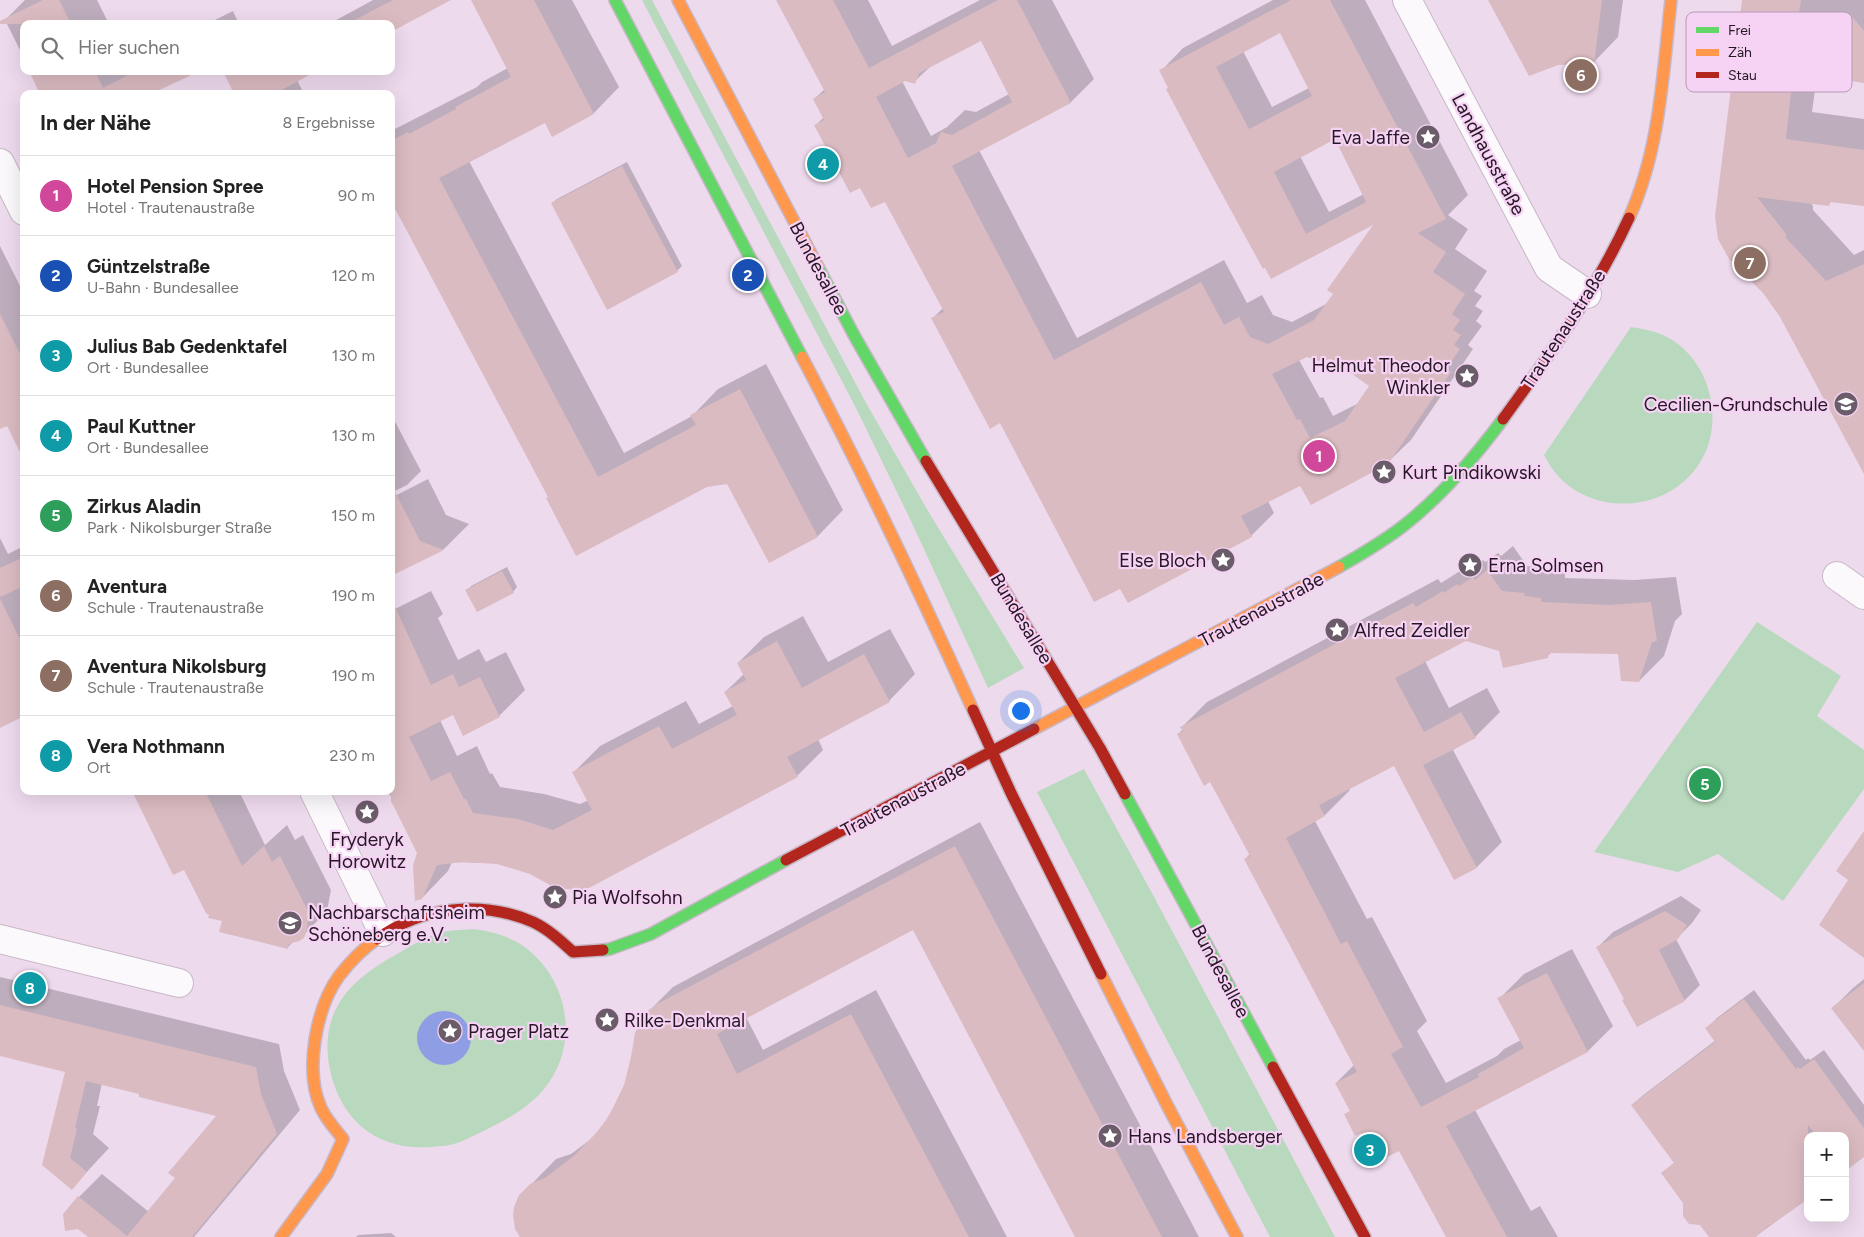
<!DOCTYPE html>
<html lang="de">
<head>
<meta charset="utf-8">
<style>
	body { margin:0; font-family:Figtree,sans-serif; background:#f6f6f6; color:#222 }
	.controls { position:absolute; right:15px; bottom:15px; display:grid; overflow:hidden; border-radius:10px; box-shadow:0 5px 20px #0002 }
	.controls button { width:45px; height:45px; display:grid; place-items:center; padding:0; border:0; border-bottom:1px solid #e0e0e0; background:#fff; color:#222; font:25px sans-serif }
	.you { position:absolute; left:1020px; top:710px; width:18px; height:18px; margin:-12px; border:4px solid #fff; border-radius:50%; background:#1a73e8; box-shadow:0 0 0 8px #1a73e833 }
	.badge { display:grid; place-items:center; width:32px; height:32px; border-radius:50%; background:#0b8043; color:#fff; font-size:16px; font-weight:700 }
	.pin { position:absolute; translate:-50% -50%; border:2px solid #fff; box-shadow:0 1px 5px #0006 }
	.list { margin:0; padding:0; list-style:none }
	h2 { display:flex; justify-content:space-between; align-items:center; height:65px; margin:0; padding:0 20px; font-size:21px }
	h2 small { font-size:16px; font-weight:400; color:#767676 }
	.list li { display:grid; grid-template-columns:32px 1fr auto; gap:15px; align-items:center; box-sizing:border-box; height:80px; padding:0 20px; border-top:1px solid #e0e0e0 }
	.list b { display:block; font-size:19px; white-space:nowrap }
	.list p { margin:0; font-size:16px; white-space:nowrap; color:#767676 }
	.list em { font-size:16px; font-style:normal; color:#767676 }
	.icon { flex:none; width:28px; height:28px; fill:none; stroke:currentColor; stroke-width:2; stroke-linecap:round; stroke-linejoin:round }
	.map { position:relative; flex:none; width:1864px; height:1237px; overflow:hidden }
	.search { position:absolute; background:#fff; box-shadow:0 5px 20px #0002; left:20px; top:20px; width:375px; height:55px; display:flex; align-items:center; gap:12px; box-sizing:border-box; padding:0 18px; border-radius:10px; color:#767676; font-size:19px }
	.panel { position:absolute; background:#fff; box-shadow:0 5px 20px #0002; left:20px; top:90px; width:375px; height:705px; border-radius:10px }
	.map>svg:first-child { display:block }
</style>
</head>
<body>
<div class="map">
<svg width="1864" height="1237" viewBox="0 0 1864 1237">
	<rect width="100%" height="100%" fill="#eedaed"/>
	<path fill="#b8d9bd" d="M 642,0 L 652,0 L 866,403 L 928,511 L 1024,668 L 988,688 L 911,521 L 856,408 Z
		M 1631,327 C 1643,329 1656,331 1667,337 C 1709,359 1725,418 1702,459 C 1674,510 1599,519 1559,477 C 1553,471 1548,462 1544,455 Z
		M 1757,622 L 1841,676 L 1817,716 L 1864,750 L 1864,789 L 1783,901 L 1718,854 L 1678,872 L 1594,852 Z
		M 1084,769 L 1153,895 L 1335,1237 L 1270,1237 L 1037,792 Z
		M 472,929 C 491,931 510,936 526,948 C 570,982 580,1047 543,1090 C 522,1115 489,1128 460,1142 C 450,1146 441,1146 430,1147 C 378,1151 341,1121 330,1070 C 326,1051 326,1030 335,1011 C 347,985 371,969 395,955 C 408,948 424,937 439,933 C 450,930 461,930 472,929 Z"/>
	<path fill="#8e9ee5" d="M417 1038a27 27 0 1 1 54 0a27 27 0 1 1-54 0Z"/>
	<path fill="#0003" fill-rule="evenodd" d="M 25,0 L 97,0 L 109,24 L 24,24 L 24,58 L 5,20 Z
		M 373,0 L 448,0 L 391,24 L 329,24 Z
		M 472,0 L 572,0 L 619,87 L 594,113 L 545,121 L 469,161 L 624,453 L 692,416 L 718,389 L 766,364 L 843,510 L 818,536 L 770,561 L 728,482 L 549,497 L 391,199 L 391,131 L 477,87 L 482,82 L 508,68 Z
		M 777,0 L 868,0 L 892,46 L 980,0 L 1052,0 L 1094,79 L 1071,102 L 979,150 L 1077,338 L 1224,260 L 1247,303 L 1262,295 L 1273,315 L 1292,322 L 1328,303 L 1377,221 L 1272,277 L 1161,71 L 1183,48 L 1273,0 L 1365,0 L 1468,195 L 1448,215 L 1468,229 L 1455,249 L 1487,271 L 1474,291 L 1482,296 L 1475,306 L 1483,311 L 1476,321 L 1482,326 L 1468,345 L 1473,349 L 1411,440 L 1387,463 L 1300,484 L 1268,501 L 1274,513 L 1251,536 L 1121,587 L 1001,422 L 933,318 L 943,308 L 885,200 L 861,186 L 816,125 L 824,117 L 814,99 L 825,89 ZM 1280,31 L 1309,88 L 1272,107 L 1243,51 ZM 981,39 L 1009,94 L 976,112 L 965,110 L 947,127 L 931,136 L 902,81 L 904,80 L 914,82 L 931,66 ZM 1335,138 L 1364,194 L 1329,212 L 1300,156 ZM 1307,356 L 1331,358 L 1371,385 L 1359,403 L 1333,416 L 1323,397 L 1320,398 L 1299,360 Z
		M 1490,0 L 1623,0 L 1618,37 L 1593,63 Z
		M 1743,0 L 1864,0 L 1864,81 L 1817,75 L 1812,112 L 1864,119 L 1864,205 L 1832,201 L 1829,204 L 1810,202 L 1813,206 L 1813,210 L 1854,255 L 1864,250 L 1864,470 L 1782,316 L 1764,292 L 1737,268 L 1724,249 Z
		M 233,11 L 239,24 L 207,24 Z
		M 267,20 L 269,24 L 260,24 Z
		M 30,71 L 192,71 L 147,94 L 42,94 Z
		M 297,80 L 304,94 L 235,94 Z
		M 627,162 L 682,266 L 677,271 L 552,203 L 557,199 Z
		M 0,246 L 24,294 L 24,457 L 7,424 L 0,428 Z
		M 391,414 L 421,471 L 407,485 L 391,493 Z
		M 428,479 L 446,515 L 469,524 L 444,549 L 392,574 L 391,498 Z
		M 0,538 L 8,554 L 24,546 L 24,715 L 0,727 Z
		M 1513,546 L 1527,566 L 1549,569 L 1549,572 L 1565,573 L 1565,578 L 1635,580 L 1676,577 L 1682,614 L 1675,621 L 1664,656 L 1639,681 L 1619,652 L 1552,652 L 1547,656 L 1500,650 L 1466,640 L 1425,661 L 1449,708 L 1487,688 L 1500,712 L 1475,737 L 1453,750 L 1502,842 L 1477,867 L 1455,878 L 1394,764 L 1348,788 L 1350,790 L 1325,815 L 1315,821 L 1367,919 L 1372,917 L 1427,1021 L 1417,1031 L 1446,1083 L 1497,1056 L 1504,1049 L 1521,1040 L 1499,999 L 1524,974 L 1572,949 L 1613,1026 L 1588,1051 L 1475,1110 L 1531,1211 L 1540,1206 L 1558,1237 L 1447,1237 L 1399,1149 L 1362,1132 L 1346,1115 L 1351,1110 L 1336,1083 L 1354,1065 L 1245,859 L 1250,854 L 1211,780 L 1178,734 L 1183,729 L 1182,727 L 1207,702 L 1438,579 L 1441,583 L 1468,566 L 1470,568 L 1483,560 L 1485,562 L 1498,553 L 1501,556 Z
		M 507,567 L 517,587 L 513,592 L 467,591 L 471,586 Z
		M 431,591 L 443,614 L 438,618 L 458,660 L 479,649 L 486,662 L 506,652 L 525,690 L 499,716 L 453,713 L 440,720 L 457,756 L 477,746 L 490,774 L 492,773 L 500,787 L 544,794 L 580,804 L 589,800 L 574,772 L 600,746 L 686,701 L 699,724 L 733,706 L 725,692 L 744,674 L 738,663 L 764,637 L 803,616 L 828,662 L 890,629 L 915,674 L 889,701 L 818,739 L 823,750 L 797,776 L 530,873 L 497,863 L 452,862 L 448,871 L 422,898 L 419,853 L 388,791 L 391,791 L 391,611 Z
		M 133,791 L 239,791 L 265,845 L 287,825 L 295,840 L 303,835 L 331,890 L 327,911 L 299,940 L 294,941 L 287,948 L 210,914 L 185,869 Z
		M 980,822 L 1199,1237 L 1076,1237 L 913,929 L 746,1017 L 763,1050 L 876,990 L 1007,1237 L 520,1237 L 514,1215 L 520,1196 L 556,1159 L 571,1154 L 598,1134 L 607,1121 L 625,1085 L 647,1013 L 673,987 Z
		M 1681,896 L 1701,910 L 1692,923 L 1676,939 L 1700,985 L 1685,1000 L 1625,998 L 1598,947 L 1613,932 Z
		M 0,977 L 279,1044 L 284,1071 L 300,1110 L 194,1237 L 90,1237 L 65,1215 L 79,1197 L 102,1174 L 149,1212 L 177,1178 L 218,1115 L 102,1083 L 97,1106 L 100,1106 L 93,1134 L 109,1148 L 72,1188 L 43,1164 L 67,1071 L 0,1055 Z
		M 1864,979 L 1864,1049 L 1833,1008 L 1853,988 Z
		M 1754,990 L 1806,1060 L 1808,1058 L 1810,1060 L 1824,1050 L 1864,1105 L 1864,1155 L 1845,1169 L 1845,1136 L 1808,1136 L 1808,1197 L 1755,1237 L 1710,1237 L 1662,1173 L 1675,1162 L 1632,1105 L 1642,1096 L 1716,1040 L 1707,1028 L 1717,1018 Z
		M 391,1233 L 396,1237 L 356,1237 L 358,1235 Z"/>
	<path fill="#dabbc1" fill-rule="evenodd" d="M 43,0 L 59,0 L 71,24 L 0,24 L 0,21 Z
		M 393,0 L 451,0 L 391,32 L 391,24 L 347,24 Z
		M 471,0 L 534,0 L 594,114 L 552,137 L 545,123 L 439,178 L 598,477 L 696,425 L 690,415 L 740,389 L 818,537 L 769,563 L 727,484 L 707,487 L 576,556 L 546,498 L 548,497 L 391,201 L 391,141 L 408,132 L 409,134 L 456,109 L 455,107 L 511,77 Z
		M 776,0 L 833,0 L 869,68 L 998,0 L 1017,0 L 1071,103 L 952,166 L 1054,360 L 1201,282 L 1224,325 L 1239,317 L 1250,337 L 1268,344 L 1314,320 L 1333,294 L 1327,290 L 1373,225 L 1271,279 L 1265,268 L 1263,269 L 1204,161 L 1166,89 L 1168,88 L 1159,70 L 1291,0 L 1330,0 L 1446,219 L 1418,233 L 1446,252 L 1433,272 L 1465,294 L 1452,314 L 1460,320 L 1453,330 L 1461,335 L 1454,345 L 1460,349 L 1446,369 L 1451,372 L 1388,464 L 1311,505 L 1300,486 L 1241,516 L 1252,537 L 1128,603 L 1120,589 L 1094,602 L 1000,423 L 990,429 L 931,318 L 944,312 L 885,202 L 871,208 L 860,188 L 850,193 L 814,125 L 824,120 L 813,99 L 825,92 ZM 1280,33 L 1312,96 L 1249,129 L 1216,67 ZM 981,41 L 1012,102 L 952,135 L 941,132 L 936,143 L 908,158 L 876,97 L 905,81 L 915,84 L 919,73 ZM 1335,139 L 1366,202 L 1306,234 L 1274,172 ZM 1307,357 L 1318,361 L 1331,359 L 1369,386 L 1345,421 L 1310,438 L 1300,419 L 1297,420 L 1272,374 Z
		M 1488,0 L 1602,0 L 1594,64 L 1558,65 L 1529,76 Z
		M 1742,0 L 1801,0 L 1798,19 L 1837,23 L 1851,15 L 1864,31 L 1864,83 L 1793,72 L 1786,139 L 1864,150 L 1864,206 L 1830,202 L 1829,206 L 1757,197 L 1786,234 L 1786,238 L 1826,281 L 1864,264 L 1864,474 L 1780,317 L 1763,293 L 1729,259 L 1718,239 L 1715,216 Z
		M 29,71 L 95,71 L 103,88 L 136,71 L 200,71 L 151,94 L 40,94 Z
		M 223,71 L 317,71 L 274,94 L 234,94 Z
		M 622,166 L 678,272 L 607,310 L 551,203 Z
		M 0,314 L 24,362 L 24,460 L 7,426 L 0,429 Z
		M 391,484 L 420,541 L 444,550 L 391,576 Z
		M 24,557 L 24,586 L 0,597 L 0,568 Z
		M 1487,570 L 1502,591 L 1525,593 L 1524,596 L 1541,598 L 1541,602 L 1609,605 L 1651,602 L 1657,641 L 1652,642 L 1639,682 L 1621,681 L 1618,654 L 1549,653 L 1548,658 L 1503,668 L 1499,651 L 1466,641 L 1395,678 L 1424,732 L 1461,712 L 1476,738 L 1423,765 L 1477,868 L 1454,880 L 1394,766 L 1319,805 L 1325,816 L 1286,838 L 1341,944 L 1347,941 L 1403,1047 L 1391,1054 L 1421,1107 L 1479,1077 L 1478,1074 L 1524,1048 L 1497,998 L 1547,973 L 1588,1052 L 1446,1126 L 1507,1237 L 1446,1237 L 1399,1151 L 1377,1162 L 1361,1133 L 1355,1136 L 1344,1114 L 1350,1111 L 1335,1083 L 1357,1072 L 1244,859 L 1250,856 L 1210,782 L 1204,786 L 1177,734 L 1183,731 L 1180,727 L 1299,663 L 1413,603 L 1416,607 L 1443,591 L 1444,593 L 1457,584 L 1459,586 L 1473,577 L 1475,580 Z
		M 502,571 L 514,593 L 477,612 L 465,590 Z
		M 391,598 L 431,685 L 453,674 L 459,687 L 480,677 L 500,717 L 463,736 L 453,715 L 409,737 L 431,781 L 450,772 L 464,799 L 466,799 L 473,813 L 518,819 L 553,830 L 592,810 L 572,772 L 659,726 L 672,749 L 737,715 L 724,692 L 746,680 L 737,663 L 777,641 L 802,688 L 864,654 L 890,702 L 787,757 L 798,777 L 589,888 L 577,890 L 555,888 L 530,874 L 497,864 L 463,862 L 437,865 L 422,899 L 415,901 L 413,865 L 417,853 L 391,801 Z
		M 0,599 L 24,647 L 24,716 L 0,728 Z
		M 132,791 L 205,791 L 242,866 L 264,846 L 272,862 L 280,856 L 309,913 L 306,933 L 304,938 L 299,941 L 289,944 L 288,949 L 219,932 L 222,921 L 208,918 L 209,915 L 206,913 L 184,870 L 173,875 Z
		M 1864,831 L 1864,958 L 1819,925 L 1848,880 L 1836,871 Z
		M 955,846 L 1162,1237 L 1075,1237 L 913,930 L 717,1034 L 737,1074 L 851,1014 L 969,1237 L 520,1237 L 515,1229 L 513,1215 L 514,1207 L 519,1195 L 530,1184 L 545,1178 L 575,1155 L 596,1133 L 606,1120 L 613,1108 L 624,1085 L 631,1057 L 635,1033 L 646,1012 L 657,1004 Z
		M 1665,911 L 1687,925 L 1678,939 L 1659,950 L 1685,1001 L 1637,1027 L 1622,1000 L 1624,999 L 1596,947 Z
		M 1864,983 L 1864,1051 L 1831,1008 Z
		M 1744,999 L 1796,1069 L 1798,1067 L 1800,1069 L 1814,1059 L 1864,1128 L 1864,1157 L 1847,1170 L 1845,1168 L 1845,1136 L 1817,1136 L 1808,1125 L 1808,1199 L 1770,1226 L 1769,1225 L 1756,1237 L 1709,1237 L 1700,1225 L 1689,1224 L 1683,1216 L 1683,1203 L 1661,1173 L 1674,1163 L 1631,1105 L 1715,1042 L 1705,1028 Z
		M 0,1005 L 256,1067 L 261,1094 L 277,1134 L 192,1237 L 88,1237 L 78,1229 L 65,1231 L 63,1214 L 78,1196 L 127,1236 L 175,1178 L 168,1173 L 216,1116 L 139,1097 L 139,1094 L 86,1081 L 75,1128 L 77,1129 L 70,1158 L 87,1172 L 72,1190 L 42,1165 L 65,1072 L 0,1056 Z"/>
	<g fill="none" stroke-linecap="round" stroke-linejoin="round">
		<defs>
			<path id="street" d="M 1407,0 L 1549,268 L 1587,294
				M 0,163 L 24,211
				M 1837,576 L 1864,595
				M 314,791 L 383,932
				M 0,939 L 179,983"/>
			<path id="fast" d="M 615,0 L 802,357
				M 818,267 L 855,337 L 926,461
				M 1339,567 C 1362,554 1386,540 1407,523 C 1443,494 1475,457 1503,419
				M 1125,794 L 1273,1067
				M 603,950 L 610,949 L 651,934 L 786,860"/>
			<path id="slow" d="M 678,0 L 818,267
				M 1629,218 C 1660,150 1663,73 1671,0
				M 802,357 C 863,473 919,590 973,710
				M 1034,729 L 1339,567
				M 1101,974 L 1167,1105 L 1237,1237
				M 281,1237 L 327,1174 L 343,1139 C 335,1129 326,1119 321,1108 C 304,1071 316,1008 339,976 C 350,962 362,949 377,939"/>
			<path id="jam" d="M 1503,419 C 1549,356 1596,290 1629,218
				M 926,461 L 1100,748 L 1125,794
				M 973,710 L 1011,793 L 1101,974
				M 786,860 L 1034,729
				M 377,939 C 422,906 482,900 533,922 C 548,929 561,941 573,952 L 603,950
				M 1273,1067 L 1365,1237"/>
		</defs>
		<use href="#street" stroke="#c7b8c7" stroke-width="30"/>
		<use href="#fast" stroke="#c7b8c7" stroke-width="14"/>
		<use href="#slow" stroke="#c7b8c7" stroke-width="14"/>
		<use href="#jam" stroke="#c7b8c7" stroke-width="14"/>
		<use href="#street" stroke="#fcf9fc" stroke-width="28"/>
		<use href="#fast" stroke="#63d668" stroke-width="11"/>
		<use href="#slow" stroke="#ff974d" stroke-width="11"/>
		<use href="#jam" stroke="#b3261e" stroke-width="11"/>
	</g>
	<defs>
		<symbol id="sight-disc" viewBox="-11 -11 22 22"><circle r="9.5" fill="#6b5c6a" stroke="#f6d2f4"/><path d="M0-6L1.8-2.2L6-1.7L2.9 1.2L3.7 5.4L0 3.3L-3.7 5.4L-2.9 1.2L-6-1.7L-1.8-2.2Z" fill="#fff"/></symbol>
		<symbol id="school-disc" viewBox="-11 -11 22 22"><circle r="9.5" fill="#6b5c6a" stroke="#f6d2f4"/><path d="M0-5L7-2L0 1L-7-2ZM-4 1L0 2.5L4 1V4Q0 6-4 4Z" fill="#fff"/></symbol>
	</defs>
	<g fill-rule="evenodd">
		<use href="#sight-disc" x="1414" y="123" width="28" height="28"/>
		<use href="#sight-disc" x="1453" y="362" width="28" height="28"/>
		<use href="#school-disc" x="1832" y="390" width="28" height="28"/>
		<use href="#sight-disc" x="1370" y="458" width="28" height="28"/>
		<use href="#sight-disc" x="1209" y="546" width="28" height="28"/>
		<use href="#sight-disc" x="1456" y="551" width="28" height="28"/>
		<use href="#sight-disc" x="1323" y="616" width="28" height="28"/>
		<use href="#sight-disc" x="353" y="798" width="28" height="28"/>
		<use href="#sight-disc" x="541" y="883" width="28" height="28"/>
		<use href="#school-disc" x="276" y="909" width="28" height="28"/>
		<use href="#sight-disc" x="593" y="1006" width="28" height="28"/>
		<use href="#sight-disc" x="436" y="1017" width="28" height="28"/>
		<use href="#sight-disc" x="1096" y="1122" width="28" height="28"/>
	</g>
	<g text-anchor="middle" stroke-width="4.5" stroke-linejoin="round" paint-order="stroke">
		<g font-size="19" fill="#251824" stroke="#f6d2f4" text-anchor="start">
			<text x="1410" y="144" text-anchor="end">Eva Jaffe</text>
			<text x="1450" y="372" text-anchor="end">Helmut Theodor<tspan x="1450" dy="22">Winkler</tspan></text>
			<text x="1828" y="411" text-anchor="end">Cecilien-Grundschule</text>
			<text x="1402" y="479">Kurt Pindikowski</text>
			<text x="1206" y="567" text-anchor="end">Else Bloch</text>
			<text x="1488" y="572">Erna Solmsen</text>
			<text x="1354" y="637">Alfred Zeidler</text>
			<text x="367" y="846" text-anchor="middle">Fryderyk<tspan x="367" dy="22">Horowitz</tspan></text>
			<text x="572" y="904">Pia Wolfsohn</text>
			<text x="308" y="919">Nachbarschaftsheim<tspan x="308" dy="22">Schöneberg e.V.</tspan></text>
			<text x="624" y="1027">Rilke-Denkmal</text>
			<text x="468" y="1038">Prager Platz</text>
			<text x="1128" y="1143">Hans Landsberger</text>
		</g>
		<g font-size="19" fill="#251824" stroke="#f6d2f4">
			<text transform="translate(1489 154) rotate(62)" y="7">Landhausstraße</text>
			<text transform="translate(819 268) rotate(62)" y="7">Bundesallee</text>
			<text transform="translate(1563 329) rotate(-57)" y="7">Trautenaustraße</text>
			<text transform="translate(1261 609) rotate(-28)" y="7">Trautenaustraße</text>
			<text transform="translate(1022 618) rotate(59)" y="7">Bundesallee</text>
			<text transform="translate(903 799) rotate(-28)" y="7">Trautenaustraße</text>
			<text transform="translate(1221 971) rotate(62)" y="7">Bundesallee</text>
		</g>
	</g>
	<rect x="1686" y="12" width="166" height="80" rx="8" fill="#f6d2f4" stroke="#b79ab6" stroke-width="1"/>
	<rect x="1696" y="27" width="23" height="6" fill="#63d668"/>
	<rect x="1696" y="49" width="23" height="7" fill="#ff974d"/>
	<rect x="1696" y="72" width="23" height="6" fill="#b3261e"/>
	<g font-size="14" fill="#251824">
		<text x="1728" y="35">Frei</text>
		<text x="1728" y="57">Zäh</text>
		<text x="1728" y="80">Stau</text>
	</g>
</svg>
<div class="controls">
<button>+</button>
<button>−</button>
</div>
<div class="you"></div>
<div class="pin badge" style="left:1319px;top:456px;background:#d1479c">1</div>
<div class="pin badge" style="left:748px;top:275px;background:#1a4fb4">2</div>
<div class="pin badge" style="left:1370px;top:1150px;background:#0f9aa8">3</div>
<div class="pin badge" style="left:823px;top:164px;background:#0f9aa8">4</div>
<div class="pin badge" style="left:1705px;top:784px;background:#2e9e5b">5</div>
<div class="pin badge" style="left:1581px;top:75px;background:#8d6e63">6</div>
<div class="pin badge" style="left:1750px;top:263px;background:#8d6e63">7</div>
<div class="pin badge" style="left:30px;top:988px;background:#0f9aa8">8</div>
<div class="search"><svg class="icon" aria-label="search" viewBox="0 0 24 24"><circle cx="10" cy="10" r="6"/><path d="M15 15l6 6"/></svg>Hier suchen</div>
<section class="panel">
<h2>In der Nähe<small>8 Ergebnisse</small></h2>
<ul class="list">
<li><span class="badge" style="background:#d1479c">1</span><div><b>Hotel Pension Spree</b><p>Hotel · Trautenaustraße</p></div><em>90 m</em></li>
<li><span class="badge" style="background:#1a4fb4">2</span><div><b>Güntzelstraße</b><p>U-Bahn · Bundesallee</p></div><em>120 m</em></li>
<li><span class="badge" style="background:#0f9aa8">3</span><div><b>Julius Bab Gedenktafel</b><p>Ort · Bundesallee</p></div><em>130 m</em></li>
<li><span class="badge" style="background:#0f9aa8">4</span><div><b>Paul Kuttner</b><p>Ort · Bundesallee</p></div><em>130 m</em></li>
<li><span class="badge" style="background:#2e9e5b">5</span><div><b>Zirkus Aladin</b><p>Park · Nikolsburger Straße</p></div><em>150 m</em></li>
<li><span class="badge" style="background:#8d6e63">6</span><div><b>Aventura</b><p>Schule · Trautenaustraße</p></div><em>190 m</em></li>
<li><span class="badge" style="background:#8d6e63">7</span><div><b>Aventura Nikolsburg</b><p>Schule · Trautenaustraße</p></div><em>190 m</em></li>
<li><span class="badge" style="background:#0f9aa8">8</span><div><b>Vera Nothmann</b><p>Ort</p></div><em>230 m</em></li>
</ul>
</section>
</div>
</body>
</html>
